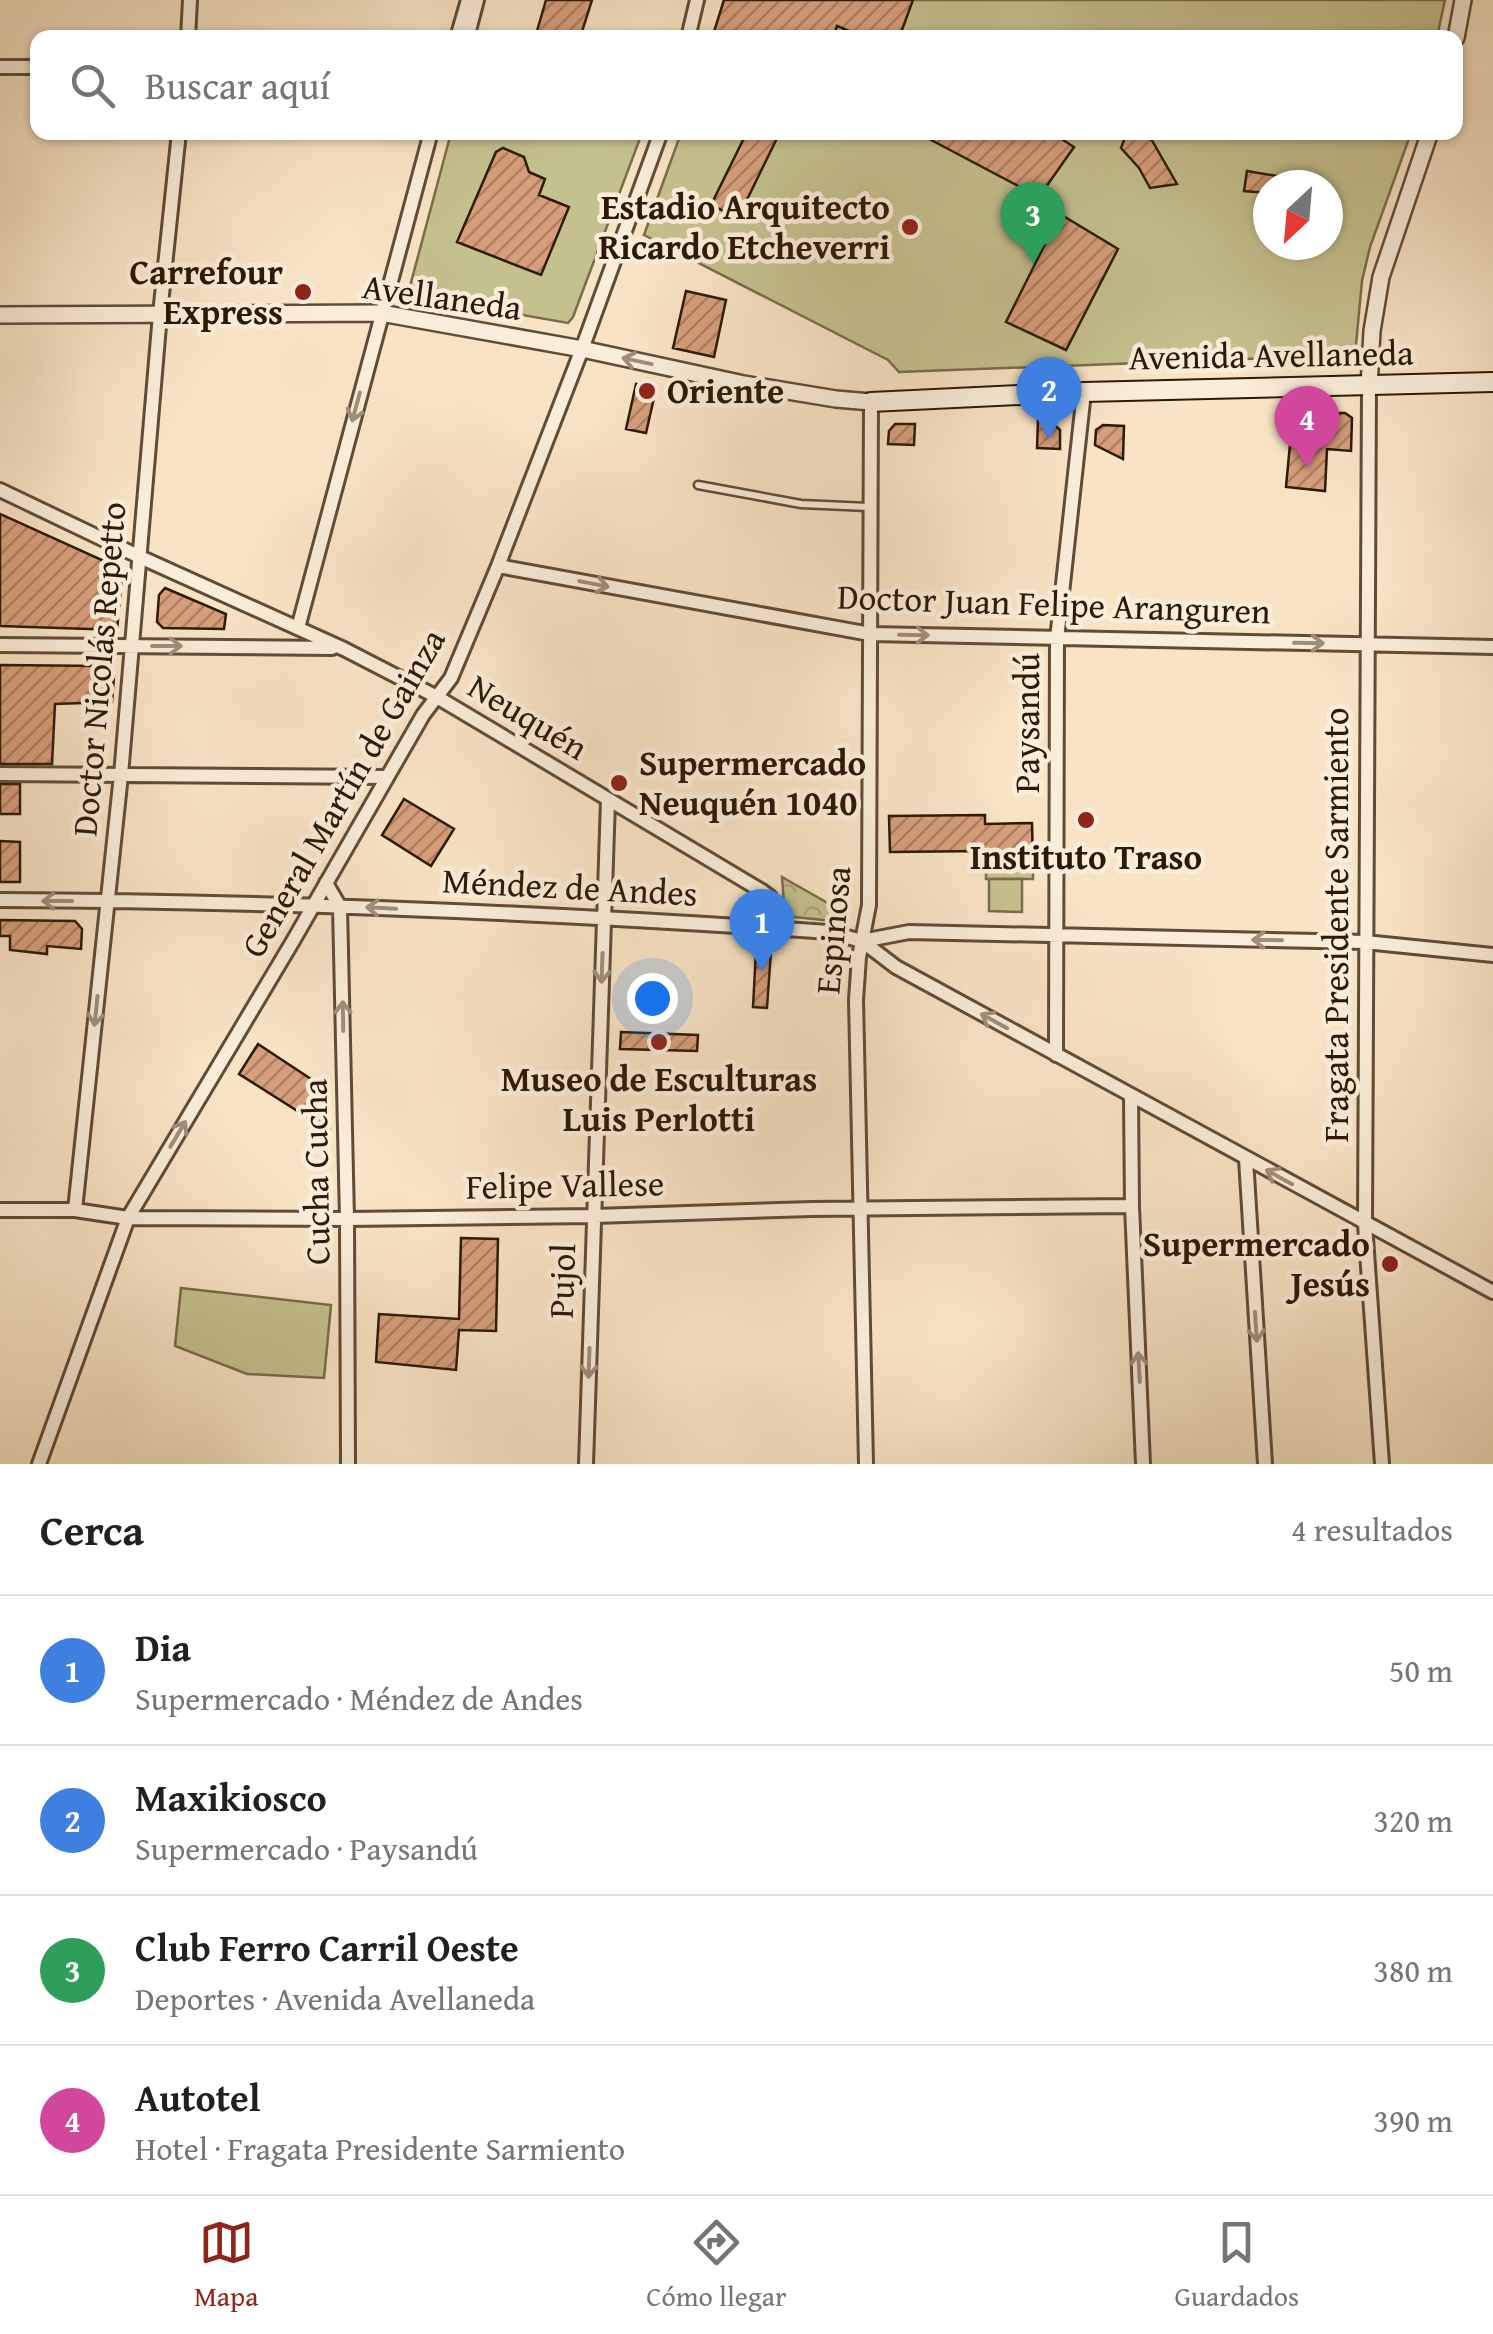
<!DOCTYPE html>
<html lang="es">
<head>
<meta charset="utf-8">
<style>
	body { margin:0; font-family:"Gentium Book Plus",serif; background:#f6f6f6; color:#202124 }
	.compass { position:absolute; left:1253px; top:170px; width:90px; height:90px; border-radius:50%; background:#fff; box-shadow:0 2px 8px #0004; rotate:206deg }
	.you { position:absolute; left:652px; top:998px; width:35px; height:35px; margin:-25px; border:8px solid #fff; border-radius:50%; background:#1a73e8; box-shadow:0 0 0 15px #1a73e833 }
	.badge { display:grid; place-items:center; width:65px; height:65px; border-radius:50%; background:#8f2418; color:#fff; font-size:32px; font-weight:700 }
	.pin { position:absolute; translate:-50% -82px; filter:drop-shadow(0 2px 5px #0008) }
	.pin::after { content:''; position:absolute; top:52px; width:35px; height:30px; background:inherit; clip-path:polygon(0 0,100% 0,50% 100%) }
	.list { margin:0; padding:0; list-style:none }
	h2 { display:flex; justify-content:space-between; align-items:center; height:130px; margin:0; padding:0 40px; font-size:42px }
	h2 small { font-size:32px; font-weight:400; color:#757577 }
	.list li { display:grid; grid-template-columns:65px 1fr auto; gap:30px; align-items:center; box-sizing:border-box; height:150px; padding:0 40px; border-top:2px solid #e0e0e0 }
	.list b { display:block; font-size:38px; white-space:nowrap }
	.list p { margin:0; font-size:32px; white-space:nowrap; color:#757577 }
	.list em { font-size:32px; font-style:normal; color:#757577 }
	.icon { flex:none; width:55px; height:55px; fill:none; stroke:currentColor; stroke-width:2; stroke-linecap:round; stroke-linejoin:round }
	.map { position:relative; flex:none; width:1493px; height:1464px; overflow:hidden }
	.search { position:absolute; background:#fff; box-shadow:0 2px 8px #0004; left:30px; right:30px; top:30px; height:110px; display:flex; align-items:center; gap:25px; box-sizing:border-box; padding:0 35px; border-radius:20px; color:#757577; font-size:38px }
	.sheet { height:730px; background:#fff }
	nav { display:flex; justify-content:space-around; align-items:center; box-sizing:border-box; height:140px; border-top:2px solid #e0e0e0; background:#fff; font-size:28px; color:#757577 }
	nav a { display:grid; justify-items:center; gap:5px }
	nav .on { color:#8f2418 }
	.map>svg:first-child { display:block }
</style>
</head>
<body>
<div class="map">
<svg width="1493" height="1464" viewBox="0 0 1493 1464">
	<defs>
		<pattern id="forest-crowns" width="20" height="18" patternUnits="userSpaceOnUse" patternTransform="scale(2.5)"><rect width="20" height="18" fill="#c5c18f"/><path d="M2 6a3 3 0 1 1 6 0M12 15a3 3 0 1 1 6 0" fill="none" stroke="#aaa57a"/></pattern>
		<pattern id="building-hatch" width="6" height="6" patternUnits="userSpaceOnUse" patternTransform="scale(2.5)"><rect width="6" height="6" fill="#d69e7a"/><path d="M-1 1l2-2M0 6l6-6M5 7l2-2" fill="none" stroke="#ae8062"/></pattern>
	</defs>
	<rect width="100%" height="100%" fill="#f8e3c5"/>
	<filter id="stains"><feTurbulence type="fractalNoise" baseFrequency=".002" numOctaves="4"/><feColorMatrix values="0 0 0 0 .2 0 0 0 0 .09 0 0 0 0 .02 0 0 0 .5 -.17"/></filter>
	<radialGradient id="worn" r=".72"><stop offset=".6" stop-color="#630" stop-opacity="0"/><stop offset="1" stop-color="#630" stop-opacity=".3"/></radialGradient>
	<path fill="url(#forest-crowns)" stroke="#796d4a" stroke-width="2.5" d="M 1033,863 L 1033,879 L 986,879 L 986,864 Z
		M 782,877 L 840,910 L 843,922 L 785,916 Z"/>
	<path fill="#c5c18f" stroke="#796d4a" stroke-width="2.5" fill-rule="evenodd" d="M 724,0 L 1445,0 L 1437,37 L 713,38 Z
		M 451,133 L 642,133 L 573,317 L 568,323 L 415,296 L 409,290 Z
		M 681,133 L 1411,133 L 1370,247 L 1362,281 L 1355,355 L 899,372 L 888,360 L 644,235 ZM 1268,185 L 1328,185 L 1328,245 L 1268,245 Z
		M 989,879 L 1022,879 L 1022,912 L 989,911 Z
		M 181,1288 L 331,1305 L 324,1378 L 247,1374 L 175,1346 Z"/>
	<path fill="url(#building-hatch)" stroke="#2d1906" stroke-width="2.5" d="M 546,0 L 592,0 L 580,38 L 557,38 L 537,31 Z
		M 724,0 L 913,0 L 899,38 L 866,38 L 837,26 L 833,38 L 712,38 Z
		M 747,132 L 780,132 L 738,218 L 711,205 Z
		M 916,132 L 1051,132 L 1074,147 L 1039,197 Z
		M 1127,132 L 1137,132 L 1150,137 L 1177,184 L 1150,188 L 1139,168 L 1121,148 Z
		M 503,148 L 524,157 L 529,172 L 545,179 L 539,195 L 569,207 L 541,275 L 457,242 L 496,152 Z
		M 1247,171 L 1295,179 L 1294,185 L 1268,185 L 1268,193 L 1244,191 Z
		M 1060,214 L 1118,249 L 1066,350 L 1006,322 Z
		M 686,291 L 726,300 L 714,357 L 673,348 Z
		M 636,384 L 656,389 L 646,433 L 626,429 Z
		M 1293,413 L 1345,413 L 1352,418 L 1351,451 L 1327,449 L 1325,491 L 1286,487 Z
		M 1038,420 L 1051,421 L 1060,430 L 1060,449 L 1037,448 Z
		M 895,424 L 915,424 L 914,445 L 888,444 L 889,431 Z
		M 1103,425 L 1124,426 L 1123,459 L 1095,445 L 1096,430 Z
		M 0,514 L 115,566 L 122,577 L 117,630 L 0,626 Z
		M 165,588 L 226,614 L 224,629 L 163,628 L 157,622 L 159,595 Z
		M 0,665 L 103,666 L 114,676 L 112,702 L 55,704 L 52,764 L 0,764 Z
		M 0,784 L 20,784 L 20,814 L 0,814 Z
		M 404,799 L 454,829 L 431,866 L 382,835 Z
		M 985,815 L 985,824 L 1032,823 L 1033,863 L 986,864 L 986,851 L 890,852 L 889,816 Z
		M 0,841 L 20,842 L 20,882 L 0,882 Z
		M 0,920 L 75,921 L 82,929 L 81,949 L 47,946 L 47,954 L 10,950 L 10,936 L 0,936 Z
		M 756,950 L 771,951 L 767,1008 L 753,1007 Z
		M 621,1032 L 698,1035 L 697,1051 L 620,1049 Z
		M 258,1044 L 329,1091 L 329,1131 L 239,1074 Z
		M 461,1238 L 498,1239 L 496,1331 L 459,1330 L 456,1370 L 376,1362 L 379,1314 L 459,1319 Z"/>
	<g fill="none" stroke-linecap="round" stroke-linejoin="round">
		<defs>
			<path id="service" d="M 698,485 L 801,504 L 868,507"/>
			<path id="minor" d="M 188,38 L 190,0
				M 457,38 L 468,0
				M 467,38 L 477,0
				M 688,38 L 697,0
				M 0,67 L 38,67
				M 1369,387 L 1365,1224 L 1382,1464
				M 0,490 L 140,557 L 344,649 L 437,697 L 762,891 L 770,897 L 774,928
				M 498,566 L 870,634 L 1493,647
				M 298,628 L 431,132
				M 0,645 L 332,648
				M 0,774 L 387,777
				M 326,883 L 340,907 L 347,1219 L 348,1464
				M 0,900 C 276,901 552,913 828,932 L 862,941 L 909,932 L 1365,942 L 1493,955
				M 862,941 L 896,967 L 1493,1292
				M 1056,1055 L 1057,639 L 1084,392
				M 1131,1097 L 1132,1206 L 1143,1464
				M 1246,1159 L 1265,1464
				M 0,1210 L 75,1210 L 128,1218 L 347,1219 L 594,1216 L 812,1209 L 1132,1206
				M 75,1210 L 121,775 L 160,314 L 179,132
				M 39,1464 L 128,1218 L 293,941 L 423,715 L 451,678 L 498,566 L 582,349 L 661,132
				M 586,1464 L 608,800
				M 866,1464 L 856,1000 L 859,957 L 869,905 L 871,402"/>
			<path id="tertiary" d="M 1456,38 L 1463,0
				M 0,315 L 381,313 L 582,349 L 744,384 L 836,399 L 871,402
				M 1369,387 L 1372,331 L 1381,277 L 1430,132"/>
			<path id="secondary" d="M 871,402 L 1084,392 L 1493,382"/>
		</defs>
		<use href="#service" stroke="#604c36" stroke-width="11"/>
		<use href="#minor" stroke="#604c36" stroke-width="18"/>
		<use href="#tertiary" stroke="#604c36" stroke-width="20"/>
		<use href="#secondary" stroke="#2d1906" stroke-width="22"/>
		<use href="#service" stroke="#faedd9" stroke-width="6"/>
		<use href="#minor" stroke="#faedd9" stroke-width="12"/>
		<use href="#tertiary" stroke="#faedd9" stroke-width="15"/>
		<use href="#secondary" stroke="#faedd9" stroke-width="18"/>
	</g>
	<defs><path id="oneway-shaft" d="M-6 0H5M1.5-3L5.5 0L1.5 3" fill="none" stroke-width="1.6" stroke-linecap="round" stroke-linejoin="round" transform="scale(2.5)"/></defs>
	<g stroke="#9e8e7a">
		<use href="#oneway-shaft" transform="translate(637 361) rotate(-168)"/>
		<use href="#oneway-shaft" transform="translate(356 407) rotate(105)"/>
		<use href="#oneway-shaft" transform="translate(594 584) rotate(11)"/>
		<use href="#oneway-shaft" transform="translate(914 635) rotate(1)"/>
		<use href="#oneway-shaft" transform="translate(1309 643) rotate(1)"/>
		<use href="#oneway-shaft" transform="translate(167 646)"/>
		<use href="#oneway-shaft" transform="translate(57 901) rotate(-180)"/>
		<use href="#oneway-shaft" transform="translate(381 908) rotate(-177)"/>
		<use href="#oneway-shaft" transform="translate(1267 940) rotate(-179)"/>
		<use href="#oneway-shaft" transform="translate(602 968) rotate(92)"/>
		<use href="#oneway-shaft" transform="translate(96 1011) rotate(96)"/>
		<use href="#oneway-shaft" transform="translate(343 1016) rotate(-91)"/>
		<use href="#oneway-shaft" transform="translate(994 1021) rotate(-151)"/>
		<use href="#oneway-shaft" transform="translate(178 1134) rotate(-59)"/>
		<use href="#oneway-shaft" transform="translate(1279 1177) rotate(-151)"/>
		<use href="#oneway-shaft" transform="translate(1256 1327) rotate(86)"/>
		<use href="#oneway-shaft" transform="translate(589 1363) rotate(92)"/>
		<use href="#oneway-shaft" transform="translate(1139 1367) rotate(-93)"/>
	</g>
	<g fill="#8f2418" stroke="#faedd9" stroke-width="4">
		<circle cx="910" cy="227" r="10"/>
		<circle cx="303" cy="292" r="10"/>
		<circle cx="647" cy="391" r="10"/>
		<circle cx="619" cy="783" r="10"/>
		<circle cx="1086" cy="820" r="10"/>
		<circle cx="659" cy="1042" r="10"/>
		<circle cx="1390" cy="1264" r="10"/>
	</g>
	<g text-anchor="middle" stroke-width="9" stroke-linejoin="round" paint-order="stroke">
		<g font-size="35" font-weight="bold" fill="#2d1906" stroke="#faedd9" text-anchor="end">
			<text x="890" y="219">Estadio Arquitecto<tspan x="890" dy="40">Ricardo Etcheverri</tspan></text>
			<text x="283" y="284">Carrefour<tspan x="283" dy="40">Express</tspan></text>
			<text x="667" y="403" text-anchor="start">Oriente</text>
			<text x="639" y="775" text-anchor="start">Supermercado<tspan x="639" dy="40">Neuquén 1040</tspan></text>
			<text x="1086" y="869" text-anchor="middle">Instituto Traso</text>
			<text x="659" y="1091" text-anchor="middle">Museo de Esculturas<tspan x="659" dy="40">Luis Perlotti</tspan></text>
			<text x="1370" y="1256">Supermercado<tspan x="1370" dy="40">Jesús</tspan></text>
		</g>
		<g font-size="35" fill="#2d1906" stroke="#faedd9">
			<text transform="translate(442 297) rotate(8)" y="12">Avellaneda</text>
			<text transform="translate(1271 355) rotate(-1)" y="12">Avenida Avellaneda</text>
			<text transform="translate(1054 604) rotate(2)" y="12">Doctor Juan Felipe Aranguren</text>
			<text transform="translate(99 669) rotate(-85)" y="12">Doctor Nicolás Repetto</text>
			<text transform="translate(528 717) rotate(31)" y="12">Neuquén</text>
			<text transform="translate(1027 723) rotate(-90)" y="12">Paysandú</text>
			<text transform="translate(343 793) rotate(-60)" y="12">General Martín de Gainza</text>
			<text transform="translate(570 887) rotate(3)" y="12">Méndez de Andes</text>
			<text transform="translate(1336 925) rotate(-90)" y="12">Fragata Presidente Sarmiento</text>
			<text transform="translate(833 930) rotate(-85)" y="12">Espinosa</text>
			<text transform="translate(316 1172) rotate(-91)" y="12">Cucha Cucha</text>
			<text transform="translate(565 1185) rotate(-1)" y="12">Felipe Vallese</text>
			<text transform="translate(562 1281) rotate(-88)" y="12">Pujol</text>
		</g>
	</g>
	<rect width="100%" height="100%" filter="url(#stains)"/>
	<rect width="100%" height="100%" fill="url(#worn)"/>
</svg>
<svg class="compass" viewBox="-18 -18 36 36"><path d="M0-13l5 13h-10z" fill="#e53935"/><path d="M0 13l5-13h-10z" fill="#757577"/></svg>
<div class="you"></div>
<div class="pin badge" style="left:762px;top:971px;background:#3f7fe0">1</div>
<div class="pin badge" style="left:1049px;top:439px;background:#3f7fe0">2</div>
<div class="pin badge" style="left:1033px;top:264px;background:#2e9e5b">3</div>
<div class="pin badge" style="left:1307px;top:468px;background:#d1479c">4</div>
<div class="search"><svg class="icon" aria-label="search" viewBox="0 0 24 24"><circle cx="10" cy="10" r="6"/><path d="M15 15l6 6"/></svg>Buscar aquí</div>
</div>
<section class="sheet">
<h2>Cerca<small>4 resultados</small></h2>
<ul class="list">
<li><span class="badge" style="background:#3f7fe0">1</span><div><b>Dia</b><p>Supermercado · Méndez de Andes</p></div><em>50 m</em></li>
<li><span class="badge" style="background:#3f7fe0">2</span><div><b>Maxikiosco</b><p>Supermercado · Paysandú</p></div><em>320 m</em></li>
<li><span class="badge" style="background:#2e9e5b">3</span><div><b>Club Ferro Carril Oeste</b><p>Deportes · Avenida Avellaneda</p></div><em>380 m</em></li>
<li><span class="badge" style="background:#d1479c">4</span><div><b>Autotel</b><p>Hotel · Fragata Presidente Sarmiento</p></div><em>390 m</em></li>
</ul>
</section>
<nav>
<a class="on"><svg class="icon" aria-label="map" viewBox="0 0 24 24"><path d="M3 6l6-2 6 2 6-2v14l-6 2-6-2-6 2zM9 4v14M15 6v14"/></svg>Mapa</a>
<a><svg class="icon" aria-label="directions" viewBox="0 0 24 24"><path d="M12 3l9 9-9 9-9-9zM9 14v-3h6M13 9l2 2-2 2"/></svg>Cómo llegar</a>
<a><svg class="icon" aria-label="saved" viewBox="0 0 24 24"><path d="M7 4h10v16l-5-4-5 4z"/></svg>Guardados</a>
</nav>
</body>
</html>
